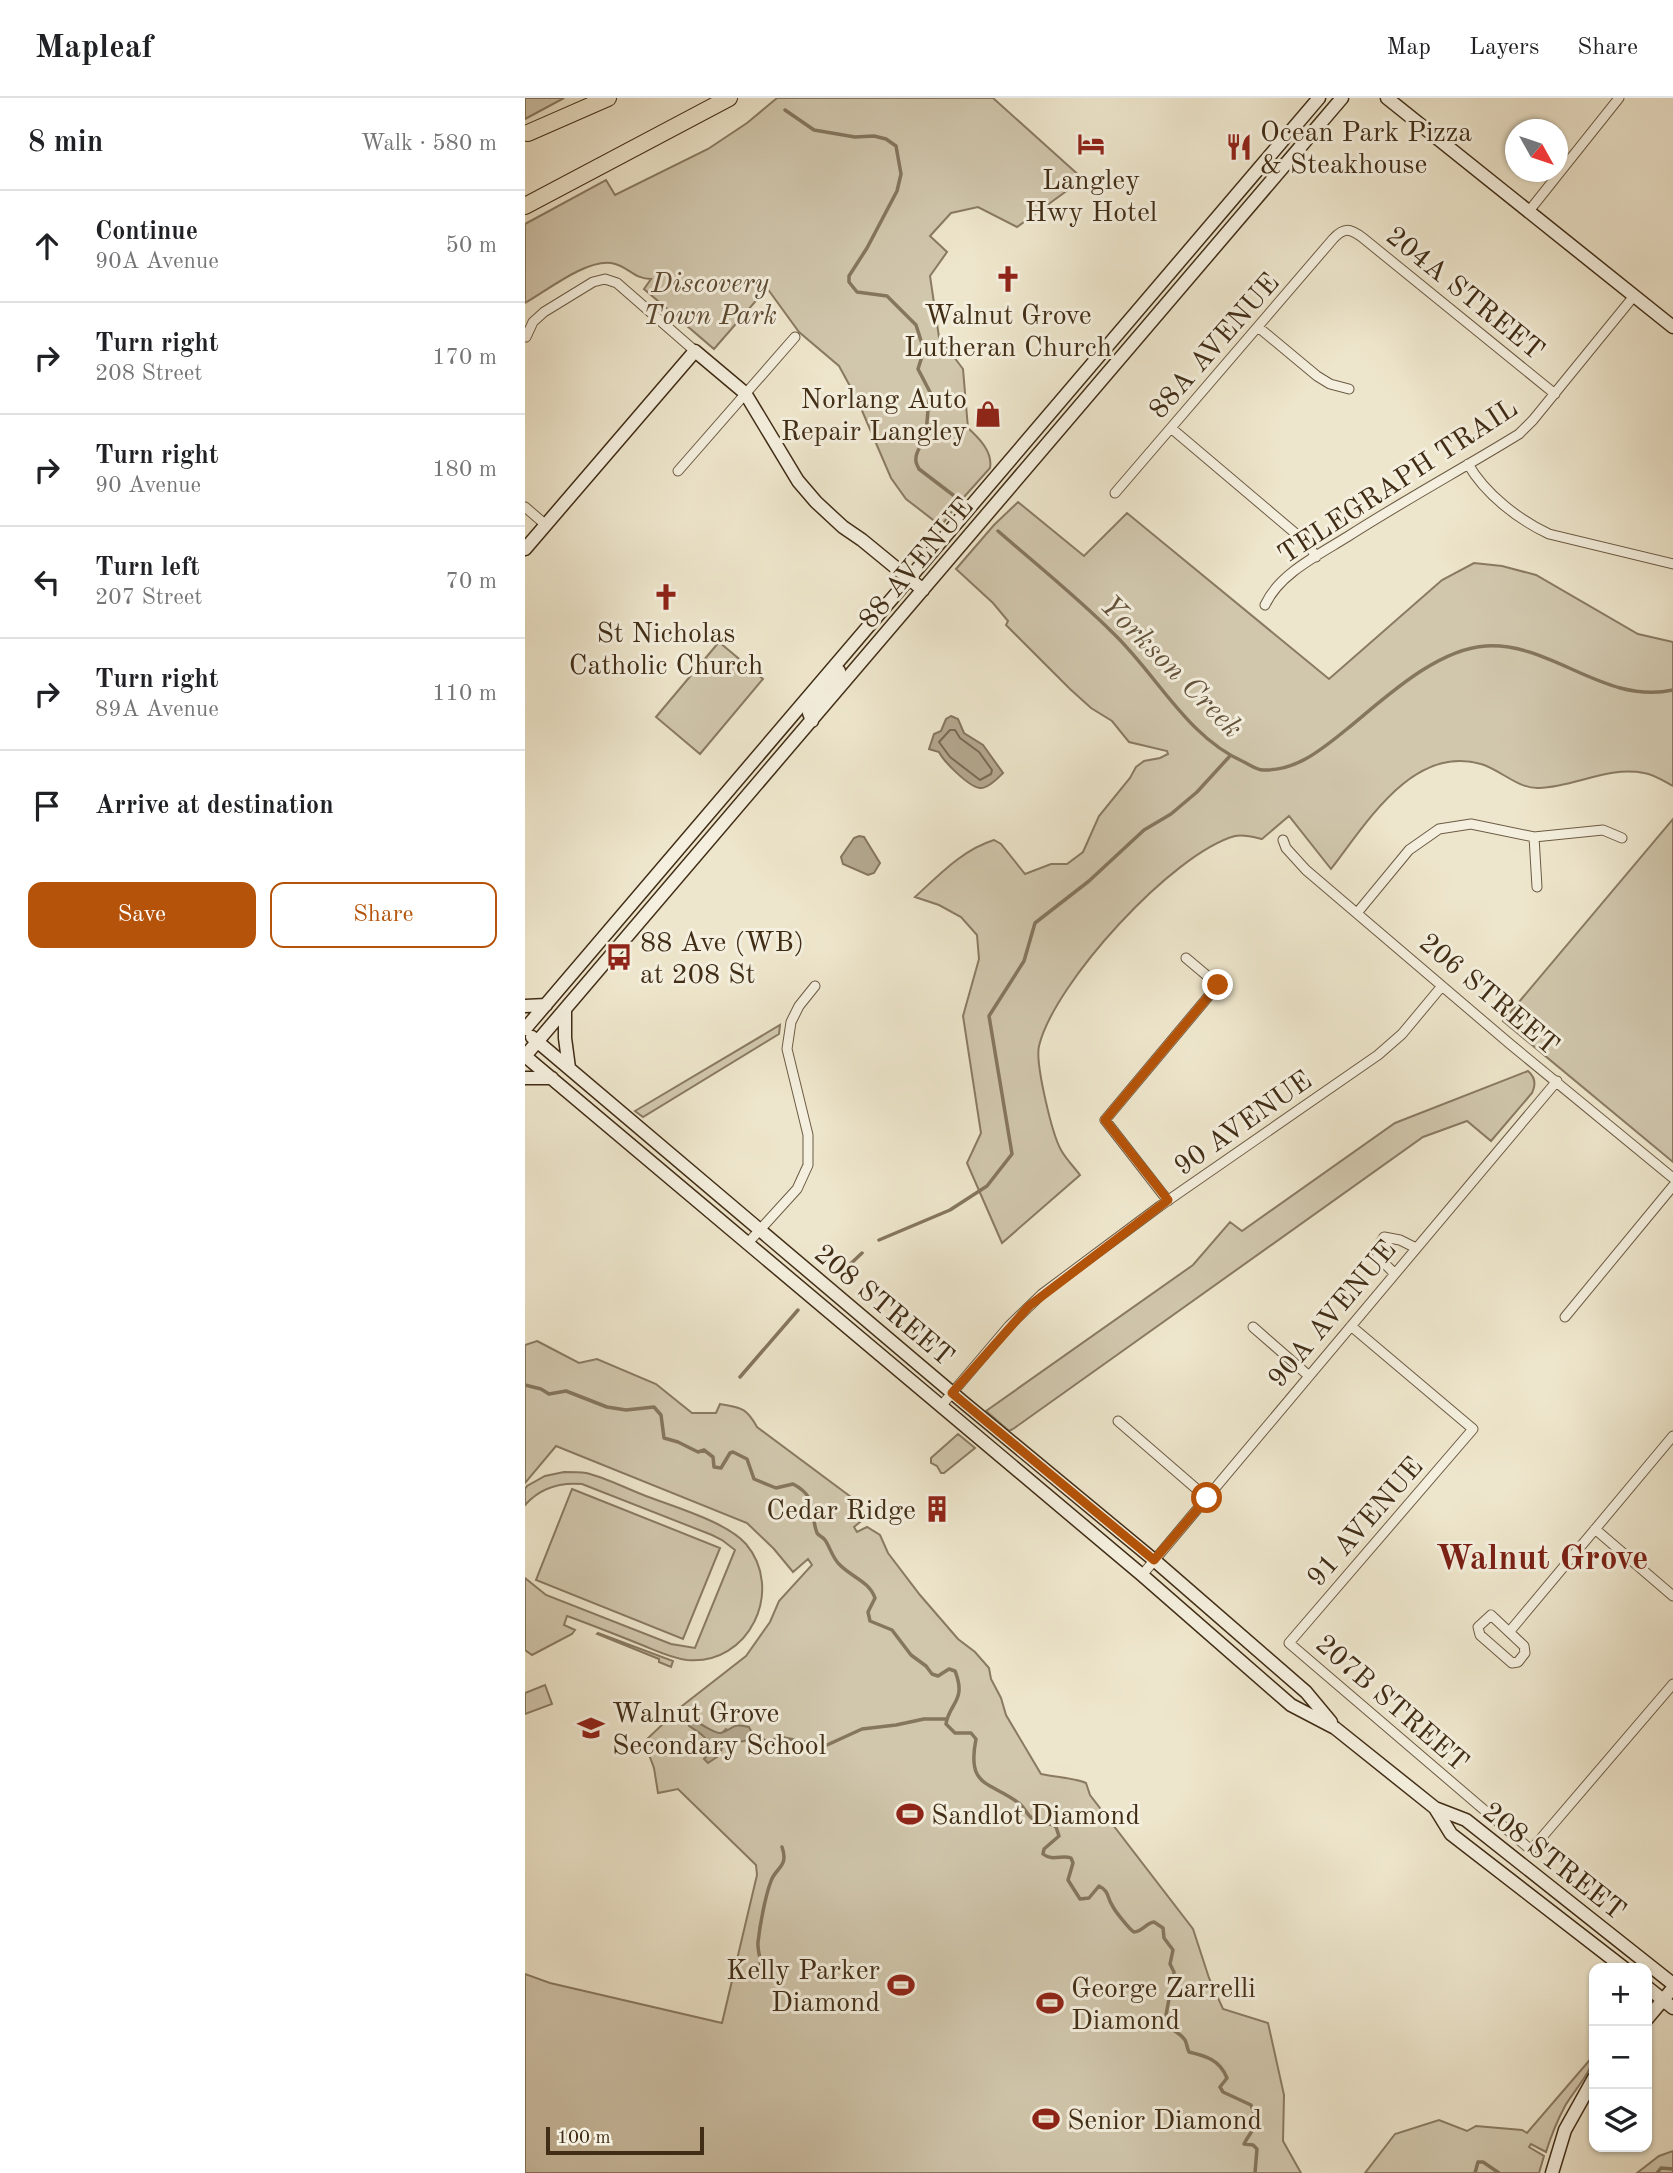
<!DOCTYPE html>
<html lang="en">
<head>
<meta charset="utf-8">
<style>
	body { margin:0; font-family:"Old Standard TT",serif; background:#f2f2f2; color:#202124 }
	.controls { position:absolute; right:21px; bottom:21px; display:grid; overflow:hidden; border-radius:14px; box-shadow:0 2px 5px #0004 }
	.controls button { width:63px; height:63px; display:grid; place-items:center; padding:0; border:0; border-bottom:2px solid #e0e0e0; background:#fff; color:#202124; font:35px sans-serif }
	.compass { position:absolute; left:980px; top:21px; width:63px; height:63px; border-radius:50%; background:#fff; box-shadow:0 2px 5px #0004; rotate:130deg }
	.scale { position:absolute; left:21px; bottom:18px; width:158px; box-sizing:border-box; padding-left:7px; border:4px solid #412d16; border-top:0; font-size:19px; line-height:24px; white-space:nowrap; color:#412d16; -webkit-text-stroke:5px #f4efde; paint-order:stroke }
	.stop { position:absolute; width:21px; height:21px; margin:-16px; border:5px solid #b45309; border-radius:50%; background:#fff }
	.stop.end { background:#b45309; border-color:#fff; box-shadow:0 2px 7px #0008 }
	.list { margin:0; padding:0; list-style:none }
	h2 { display:flex; justify-content:space-between; align-items:center; height:91px; margin:0; padding:0 28px; font-size:30px }
	h2 small { font-size:23px; font-weight:400; color:#757577 }
	.list li { display:grid; grid-template-columns:46px 1fr auto; gap:21px; align-items:center; box-sizing:border-box; height:112px; padding:0 28px; border-top:2px solid #e0e0e0 }
	.list b { display:block; font-size:26px; white-space:nowrap }
	.list p { margin:0; font-size:23px; white-space:nowrap; color:#757577 }
	.list em { font-size:23px; font-style:normal; color:#757577 }
	.actions { display:flex; gap:14px; padding:21px 28px }
	.actions a { flex:1; padding:16px 0; border:2px solid #b45309; border-radius:14px; text-align:center; font-size:24px; color:#b45309 }
	.actions .main { background:#b45309; color:#fff }
	.icon { flex:none; width:38px; height:38px; fill:none; stroke:currentColor; stroke-width:2; stroke-linecap:round; stroke-linejoin:round }
	.map { position:relative; flex:none; width:1148px; height:2075px; overflow:hidden }
	header { display:flex; align-items:center; gap:42px; box-sizing:border-box; height:98px; padding:0 35px; background:#fff; border-bottom:2px solid #e0e0e0 }
	header strong { font-size:33px }
	nav { display:flex; gap:38px; margin-inline-start:auto; font-size:24px }
	main { display:flex }
	aside { flex:1; background:#fff }
	.map>svg:first-child { display:block }
</style>
</head>
<body>
<header>
<strong>Mapleaf</strong>
<nav><a>Map</a><a>Layers</a><a>Share</a></nav>
</header>
<main>
<aside>
<h2>8 min<small>Walk · 580 m</small></h2>
<ul class="list">
<li><svg class="icon" aria-label="ahead" viewBox="0 0 24 24"><path d="M12 20V5M6 11l6-6 6 6"/></svg><div><b>Continue</b><p>90A Avenue</p></div><em>50 m</em></li>
<li><svg class="icon" aria-label="right" viewBox="0 0 24 24"><path d="M7 20v-9h11M14 6l5 5-5 5"/></svg><div><b>Turn right</b><p>208 Street</p></div><em>170 m</em></li>
<li><svg class="icon" aria-label="right" viewBox="0 0 24 24"><path d="M7 20v-9h11M14 6l5 5-5 5"/></svg><div><b>Turn right</b><p>90 Avenue</p></div><em>180 m</em></li>
<li><svg class="icon" aria-label="left" viewBox="0 0 24 24"><path d="M17 20v-9H6M10 6l-5 5 5 5"/></svg><div><b>Turn left</b><p>207 Street</p></div><em>70 m</em></li>
<li><svg class="icon" aria-label="right" viewBox="0 0 24 24"><path d="M7 20v-9h11M14 6l5 5-5 5"/></svg><div><b>Turn right</b><p>89A Avenue</p></div><em>110 m</em></li>
<li><svg class="icon" aria-label="arrive" viewBox="0 0 24 24"><path d="M6 21V4h12l-3 4 3 4H6"/></svg><div><b>Arrive at destination</b></div></li>
</ul>
<div class="actions"><a class="main">Save</a><a>Share</a></div>
</aside>
<div class="map">
<svg width="1148" height="2075" viewBox="0 0 1148 2075">
	<rect width="100%" height="100%" fill="#eee6cc"/>
	<filter id="stains"><feTurbulence type="fractalNoise" baseFrequency=".00286" numOctaves="4"/><feColorMatrix values="0 0 0 0 .2 0 0 0 0 .09 0 0 0 0 .02 0 0 0 .5 -.17"/></filter>
	<radialGradient id="worn" r=".72"><stop offset=".6" stop-color="#630" stop-opacity="0"/><stop offset="1" stop-color="#630" stop-opacity=".3"/></radialGradient>
	<path fill="#d1c7ad" stroke="#897a62" stroke-width="2" fill-rule="evenodd" d="M 0,0 L 39,0 L 0,21 Z
		M 252,0 L 468,0 L 558,81 L 492,129 L 453,109 L 426,115 L 405,138 L 422,154 L 405,178 L 414,239 L 438,271 L 443,330 C 454,340 468,354 465,370 L 431,408 L 416,428 L 381,401 L 366,380 L 332,301 L 314,268 L 274,234 L 242,190 L 189,251 L 119,191 L 126,181 C 108,181 104,168 86,165 C 60,162 23,192 0,205 L 0,126 L 81,82 L 90,97 L 183,51 L 222,25 Z
		M 493,404 L 559,458 L 602,415 L 804,581 L 917,482 L 949,465 L 977,468 L 1011,477 L 1113,536 L 1148,544 L 1148,688 C 1139,683 1128,676 1119,675 C 1082,668 1050,689 1014,690 C 993,691 976,672 956,666 C 888,646 841,726 806,771 L 764,718 L 737,741 C 729,739 718,736 710,738 C 648,755 529,885 514,948 C 510,965 527,1036 536,1052 C 541,1061 549,1069 555,1077 L 477,1145 L 442,1065 L 456,1035 L 438,918 L 454,861 L 452,837 L 436,819 L 414,807 L 390,799 C 414,777 437,752 469,742 L 476,746 L 500,776 L 526,766 L 542,766 L 558,754 L 574,718 L 605,680 L 611,669 L 619,663 L 635,660 L 643,656 L 642,653 L 604,644 L 587,623 L 566,610 L 545,591 L 481,527 L 483,523 L 468,505 L 431,471 L 469,427 Z
		M 194,544 L 238,581 L 175,656 L 131,619 Z
		M 1148,721 L 1148,1064 L 978,923 Z
		M 255,927 L 254,936 L 118,1019 L 110,1013 Z
		M 1003,973 C 1010,979 1011,987 1007,995 L 966,1043 L 942,1023 L 898,1039 L 488,1331 L 484,1333 L 461,1313 L 668,1167 L 705,1124 L 717,1133 L 870,1025 Z
		M 12,1243 L 54,1265 L 72,1261 L 131,1286 L 167,1315 L 191,1315 L 195,1306 C 216,1310 221,1309 232,1329 L 326,1399 L 337,1411 L 340,1420 L 329,1429 L 332,1434 L 342,1429 L 355,1437 L 363,1455 L 395,1497 L 433,1541 L 450,1554 L 464,1570 L 466,1581 L 476,1600 L 481,1617 L 516,1676 C 530,1679 551,1680 561,1685 L 565,1697 L 668,1831 L 684,1880 L 698,1911 L 743,1925 L 759,1997 L 758,2043 L 776,2075 L 0,2075 L 0,1876 L 25,1885 L 197,1925 L 232,1777 L 231,1767 L 153,1691 L 133,1695 L 129,1670 L 120,1646 L 122,1641 L 157,1608 L 221,1558 L 245,1524 L 254,1503 L 287,1467 L 283,1461 L 268,1474 L 249,1451 L 222,1425 L 31,1348 L 0,1385 L 0,1247 ZM 173,1624 L 190,1635 L 197,1635 L 201,1631 L 219,1643 L 198,1646 L 179,1661 L 186,1653 C 184,1642 176,1635 173,1624 Z
		M 433,1336 L 450,1350 L 419,1375 L 416,1375 L 412,1368 L 406,1365 L 406,1360 Z
		M 39,1374 C 47,1374 54,1374 61,1375 C 79,1379 98,1389 116,1396 C 145,1408 201,1423 221,1446 C 260,1492 224,1568 162,1562 C 146,1560 132,1553 117,1547 C 92,1537 67,1527 42,1518 L 39,1527 L 50,1532 L 47,1536 L 7,1557 L 0,1552 L 0,1480 L 21,1497 L 146,1546 L 170,1550 L 210,1452 L 197,1442 L 187,1437 L 57,1386 C 34,1384 15,1390 0,1407 L 0,1391 L 2,1388 L 20,1378 Z
		M 47,1391 L 195,1450 L 158,1541 L 11,1482 Z
		M 73,1535 L 148,1563 L 146,1569 L 134,1564 L 134,1561 L 72,1536 Z
		M 20,1587 L 27,1606 L 0,1616 L 0,1595 Z
		M 1069,1957 C 1069,1971 1048,1994 1040,2008 C 1032,2023 1026,2038 1021,2054 L 1006,2046 L 1004,2049 L 1019,2058 L 1014,2075 L 840,2075 L 870,2036 L 914,2022 L 942,2033 L 951,2028 L 997,2032 L 1002,2035 Z
		M 1148,2053 L 1148,2075 L 1112,2075 L 1134,2058 Z"/>
	<path fill="#b3a78e" stroke="#85765e" stroke-width="2" d="M 426,618 L 433,621 L 439,635 L 458,647 L 478,675 C 473,680 463,691 455,690 C 444,689 419,664 414,654 L 404,651 L 409,636 L 416,633 L 421,621 Z
		M 334,738 L 339,739 L 355,765 L 349,775 L 343,777 L 318,766 L 316,759 L 329,740 Z
		M 163,1621 C 172,1622 190,1637 196,1635 C 208,1632 206,1624 224,1629 L 228,1637 L 219,1643 L 198,1646 L 195,1657 L 183,1665 L 179,1661 L 186,1653 C 184,1640 175,1635 164,1628 Z"/>
	<g fill="none" stroke-linecap="round" stroke-linejoin="round">
		<path stroke="#7a6a52" stroke-width="2" d="M 425,632 L 430,632 L 435,640 L 454,654 L 467,672 L 466,676 L 455,682 L 425,659 L 414,644 Z"/>
		<path stroke="#85765e" stroke-width="3.5" d="M 260,12 L 289,32 L 330,39 L 349,38 L 361,41 L 371,48 L 376,76 L 372,93 L 342,150 L 324,178 L 324,184 L 332,194 L 362,198 L 391,227 L 399,252 L 393,271 L 406,296 C 401,311 404,325 399,340 C 397,347 391,353 391,360 C 390,365 392,366 394,371 L 428,397
			M 473,433 C 512,467 552,499 588,535 C 632,577 662,639 719,664 C 725,667 732,672 738,672 C 772,673 797,651 822,631 C 859,601 911,551 961,548 C 1027,544 1079,607 1148,592
			M 354,1142 L 425,1112 L 462,1088 L 487,1056 L 464,918 L 499,863 L 510,825 L 564,783 L 619,732 L 646,716 L 672,694 L 704,659
			M 318,1173 L 337,1155
			M 215,1279 L 273,1212
			M 0,1287 L 16,1291 L 24,1296 L 41,1293 L 82,1309 L 101,1312 L 129,1309 L 136,1317 L 139,1340 L 153,1344 L 173,1354 L 179,1352 L 188,1359 L 189,1369 L 196,1370 L 205,1355 L 208,1354 L 222,1361 L 229,1381 L 251,1390 L 268,1386 C 293,1399 284,1413 292,1435 C 294,1438 298,1439 300,1442 C 305,1449 307,1459 314,1466 C 326,1479 344,1483 350,1500 L 343,1514 L 345,1523 L 367,1532 L 386,1557 L 401,1568 L 407,1576 L 413,1578 L 424,1571 L 430,1573 C 442,1603 424,1605 421,1626 L 430,1635 L 446,1635 L 451,1641 C 441,1691 466,1683 495,1706 C 501,1711 502,1719 510,1722 C 517,1725 524,1724 531,1729 L 534,1738 L 519,1751 L 518,1756 C 528,1764 537,1756 546,1760 L 548,1765 L 543,1782 L 555,1801 L 564,1800 L 574,1788 C 584,1793 582,1799 587,1807 C 589,1812 605,1832 609,1834 C 618,1833 621,1825 629,1824 L 638,1830 L 639,1840 L 648,1852 L 645,1866 L 649,1874 L 641,1917 C 644,1936 653,1931 660,1942 C 662,1946 662,1950 664,1954 C 681,1958 695,1962 702,1980 L 695,1989 L 698,1994 L 726,2007 C 735,2031 729,2027 719,2046 L 728,2047 L 732,2051 L 730,2075
			M 228,1637 L 241,1643 L 259,1640 L 292,1647 L 302,1647 L 337,1631 L 371,1627 L 399,1621 L 421,1621
			M 235,1871 C 237,1861 232,1854 233,1844 C 235,1827 240,1799 246,1783 C 251,1769 264,1769 257,1749
			M 950,2075 L 953,2064 L 958,2064 L 974,2075
			M 1132,2075 L 1136,2070 L 1148,2071"/>
		<defs>
			<path id="street" d="M 1004,113 L 1094,0
				M 733,229 L 792,278 L 805,286 L 824,291
				M 1,239 L 8,224 L 19,214 L 68,184 L 80,181 L 92,185 L 170,253
				M 646,330 L 783,446 L 791,459
				M 943,366 C 960,396 994,422 1024,436 L 1148,466
				M 153,373 L 270,239
				M 590,395 L 808,141 C 819,129 825,130 838,140 L 1030,296
				M 0,409 L 21,427
				M 740,507 C 754,476 793,457 822,439 C 878,403 937,371 994,336 L 1008,322 L 1109,198
				M 1009,739 L 1012,789
				M 758,742 L 761,750 L 781,772 L 985,946 L 1148,1080
				M 832,815 L 884,752 L 914,731 L 946,726 L 1009,739 L 1078,732 L 1097,740
				M 643,1103 L 580,1022 L 693,887 L 661,860
				M 222,1146 L 272,1091 L 283,1067 L 283,1037 L 262,951 L 266,924 L 274,908 L 290,888
				M 869,1175 L 853,1159 L 852,1150 L 859,1139 L 875,1142 L 891,1150
				M 1040,1219 L 1148,1088
				M 826,1228 L 948,1331 L 764,1545 L 1006,1752 L 1148,1586
				M 728,1229 L 784,1278
				M 416,1308 L 484,1228 L 517,1196 L 635,1108 L 853,957 L 877,936 L 917,888
				M 593,1323 L 682,1400
				M 1070,1431 L 1148,1498
				M 617,1477 L 1032,983
				M 966,1517 L 999,1548 L 1000,1555 L 993,1564 L 987,1565 L 955,1537 L 953,1529 Z
				M 985,1533 L 1148,1338"/>
			<path id="secondary" d="M 862,0 L 1148,229
				M 0,451 L 170,253 L 220,295 L 273,383 L 291,404 L 318,429 L 337,442 L 398,492
				M 287,623 L 284,615 L 285,610 L 314,573
				M 0,908 L 21,907
				M 40,913 L 40,940 L 44,970
				M 0,931 L 794,0
				M 7,939 L 438,1304 L 629,1462 L 781,1594 L 806,1624
				M 0,958 L 617,1477 L 766,1607 L 810,1630 L 910,1710 L 926,1736 L 1099,1870
				M 0,958 L 817,0
				M 0,980 L 27,980
				M 910,1710 L 941,1722 L 1148,1886
				M 1122,1889 L 1148,1910
				M 1122,1921 L 1148,1890
				M 1027,2075 L 1040,2032 L 1069,1980"/>
			<path id="highway" d="M 3,35 L 83,0
				M 0,108 L 204,0"/>
		</defs>
		<use href="#street" stroke="#6c5b44" stroke-width="11"/>
		<use href="#secondary" stroke="#412d16" stroke-width="15"/>
		<use href="#highway" stroke="#412d16" stroke-width="18"/>
		<use href="#street" stroke="#f4efde" stroke-width="9"/>
		<use href="#secondary" stroke="#f4efde" stroke-width="12"/>
		<use href="#highway" stroke="#eee6cc" stroke-width="16"/>
	</g>
	<g fill="none" stroke-linecap="round" stroke-linejoin="round">
		<path stroke="#b45309" stroke-width="9" d="M 682,1400 L 629,1462 L 427,1295 L 504,1208 L 643,1102 L 580,1022 L 693,887"/>
	</g>
	<defs>
		<symbol id="hotel-bare" viewBox="-9 -9 18 18"><path d="M-6-4.5h1.5V1H6V5H4.5V3h-9V5H-6ZM-4 0a1.8 1.8 0 1 1 3.6 0ZM.5 0V-2.5h3Q6-2.5 6 0Z" fill="#8f2418" stroke="#f4efde" stroke-width="2.5" paint-order="stroke"/></symbol>
		<symbol id="restaurant-bare" viewBox="-9 -9 18 18"><path d="M-5-6h1v4h1v-4h1v4h1v-4h1v5L-1.5 .5V6h-2V.5L-5-1ZM5-6V6H3V1.5H1.5Q1.5-4 5-6Z" fill="#8f2418" stroke="#f4efde" stroke-width="2.5" paint-order="stroke"/></symbol>
		<symbol id="church-bare" viewBox="-9 -9 18 18"><path d="M-1.2-6h2.4v3.5h3.3v2.4h-3.3V6h-2.4V-.1h-3.3v-2.4h3.3Z" fill="#8f2418" stroke="#f4efde" stroke-width="2.5" paint-order="stroke"/></symbol>
		<symbol id="shop-bare" viewBox="-9 -9 18 18"><path d="M-5-2.5h2.3a2.7 3.5 0 0 1 5.4 0H5L5.5 6h-11ZM-1.5-2.5h3a1.5 2.3 0 0 0-3 0Z" fill="#8f2418" stroke="#f4efde" stroke-width="2.5" paint-order="stroke"/></symbol>
		<symbol id="bus-bare" viewBox="-9 -9 18 18"><path d="M-5-6H5V4H4V6H2V4H-2V6H-4V4H-5ZM-3.5-4V0h7V-4ZM-3.5 1.2v1.5H-2V1.2ZM2 1.2v1.5H3.5V1.2Z" fill="#8f2418" stroke="#f4efde" stroke-width="2.5" paint-order="stroke"/></symbol>
		<symbol id="building-bare" viewBox="-9 -9 18 18"><path d="M-4-6H4V6H1V3H-1V6H-4ZM-2.5-4.3h1.7v1.8h-1.7ZM.8-4.3h1.7v1.8H.8ZM-2.5-1h1.7V.8h-1.7ZM.8-1h1.7V.8H.8Z" fill="#8f2418" stroke="#f4efde" stroke-width="2.5" paint-order="stroke"/></symbol>
		<symbol id="school-bare" viewBox="-9 -9 18 18"><path d="M0-5L7-2L0 1L-7-2ZM-4 1L0 2.5L4 1V4Q0 6-4 4Z" fill="#8f2418" stroke="#f4efde" stroke-width="2.5" paint-order="stroke"/></symbol>
		<symbol id="stadium-bare" viewBox="-9 -9 18 18"><path d="M0-5a6.5 5 0 1 0 0 10a6.5 5 0 1 0 0-10ZM-3.5-1.8h7v3.6h-7Z" fill="#8f2418" stroke="#f4efde" stroke-width="2.5" paint-order="stroke"/></symbol>
	</defs>
	<g fill-rule="evenodd">
		<use href="#hotel-bare" x="547" y="27" width="38" height="38"/>
		<use href="#restaurant-bare" x="695" y="30" width="38" height="38"/>
		<use href="#church-bare" x="464" y="162" width="38" height="38"/>
		<use href="#shop-bare" x="444" y="297" width="38" height="38"/>
		<use href="#church-bare" x="122" y="480" width="38" height="38"/>
		<use href="#bus-bare" x="75" y="840" width="38" height="38"/>
		<use href="#building-bare" x="393" y="1392" width="38" height="38"/>
		<use href="#school-bare" x="47" y="1611" width="38" height="38"/>
		<use href="#stadium-bare" x="366" y="1697" width="38" height="38"/>
		<use href="#stadium-bare" x="357" y="1868" width="38" height="38"/>
		<use href="#stadium-bare" x="506" y="1886" width="38" height="38"/>
		<use href="#stadium-bare" x="502" y="2002" width="38" height="38"/>
	</g>
	<g text-anchor="middle" stroke-width="6" stroke-linejoin="round" paint-order="stroke">
		<g font-size="28" fill="#412d16" stroke="#f4efde" text-anchor="start">
			<text x="735" y="43">Ocean Park Pizza<tspan x="735" dy="32">&amp; Steakhouse</tspan></text>
			<text x="566" y="91" text-anchor="middle">Langley<tspan x="566" dy="32">Hwy Hotel</tspan></text>
			<text x="483" y="226" text-anchor="middle">Walnut Grove<tspan x="483" dy="32">Lutheran Church</tspan></text>
			<text x="442" y="310" text-anchor="end">Norlang Auto<tspan x="442" dy="32">Repair Langley</tspan></text>
			<text x="141" y="544" text-anchor="middle">St Nicholas<tspan x="141" dy="32">Catholic Church</tspan></text>
			<text x="115" y="853">88 Ave (WB)<tspan x="115" dy="32">at 208 St</tspan></text>
			<text x="391" y="1421" text-anchor="end">Cedar Ridge</text>
			<text x="87" y="1624">Walnut Grove<tspan x="87" dy="32">Secondary School</tspan></text>
			<text x="406" y="1726">Sandlot Diamond</text>
			<text x="355" y="1881" text-anchor="end">Kelly Parker<tspan x="355" dy="32">Diamond</tspan></text>
			<text x="546" y="1899">George Zarrelli<tspan x="546" dy="32">Diamond</tspan></text>
			<text x="542" y="2031">Senior Diamond</text>
		</g>
		<g font-size="28" font-style="italic" fill="#5e4c34" stroke="#f4efde">
			<text x="185" y="194">Discovery<tspan x="185" dy="32">Town Park</tspan></text>
		</g>
		<g font-size="28" fill="#412d16" stroke="#f4efde">
			<text transform="translate(941 194) rotate(39)" y="10">204A STREET</text>
			<text transform="translate(688 247) rotate(-49)" y="10">88A AVENUE</text>
			<text transform="translate(872 382) rotate(-33)" y="10">TELEGRAPH TRAIL</text>
			<text transform="translate(390 464) rotate(-50)" y="10">88 AVENUE</text>
			<text transform="translate(965 895) rotate(40)" y="10">206 STREET</text>
			<text transform="translate(717 1024) rotate(-35)" y="10">90 AVENUE</text>
			<text transform="translate(360 1206) rotate(40)" y="10">208 STREET</text>
			<text transform="translate(806 1215) rotate(-50)" y="10">90A AVENUE</text>
			<text transform="translate(839 1423) rotate(-49)" y="10">91 AVENUE</text>
			<text transform="translate(868 1604) rotate(41)" y="10">207B STREET</text>
			<text transform="translate(1030 1762) rotate(38)" y="10">208 STREET</text>
		</g>
		<g font-size="30" font-style="italic" fill="#63523a" stroke="#f4efde">
			<text transform="translate(647 568) rotate(45)" y="10">Yorkson Creek</text>
		</g>
		<g font-size="35" font-weight="bold" fill="#7a1f14" stroke="#f4efde">
			<text x="1017" y="1471">Walnut Grove</text>
		</g>
	</g>
	<rect width="100%" height="100%" filter="url(#stains)"/>
	<rect width="100%" height="100%" fill="url(#worn)"/>
</svg>
<div class="controls">
<button>+</button>
<button>−</button>
<button><svg class="icon" aria-label="layers" viewBox="0 0 24 24"><path d="M12 4l9 5-9 5-9-5zM3 14l9 5 9-5"/></svg></button>
</div>
<svg class="compass" viewBox="-18 -18 36 36"><path d="M0-13l5 13h-10z" fill="#e53935"/><path d="M0 13l5-13h-10z" fill="#757577"/></svg>
<div class="scale">100 m</div>
<div class="stop" style="left:682px;top:1400px"></div>
<div class="stop end" style="left:693px;top:887px"></div>
</div>
</main>
</body>
</html>
